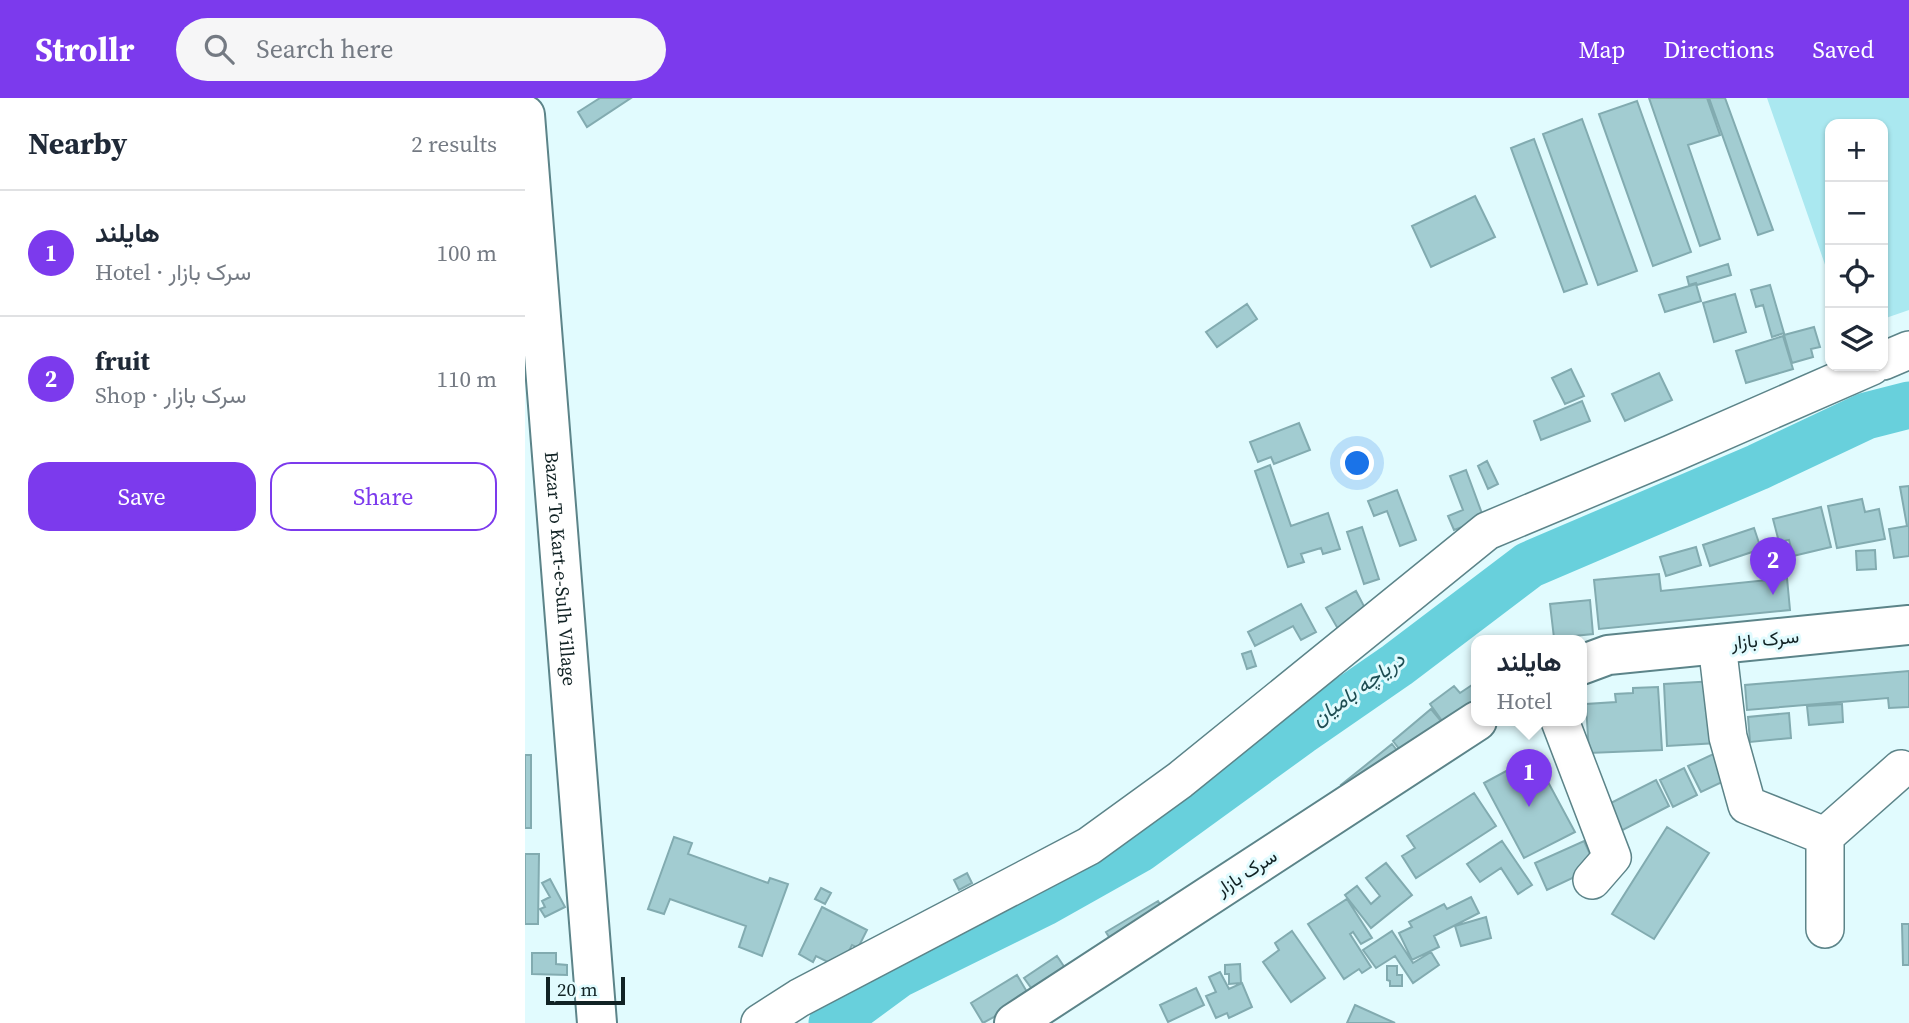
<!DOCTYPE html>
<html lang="en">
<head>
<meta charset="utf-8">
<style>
	body { margin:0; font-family:"Source Serif 4",Vazirmatn,serif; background:#f6f6f7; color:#1f2937 }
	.controls { position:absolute; right:21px; top:21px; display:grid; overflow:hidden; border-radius:14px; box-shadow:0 2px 5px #0004 }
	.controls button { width:63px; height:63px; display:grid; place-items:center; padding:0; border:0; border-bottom:2px solid #e0e1e3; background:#fff; color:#1f2937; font:35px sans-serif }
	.scale { position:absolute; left:21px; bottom:18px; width:79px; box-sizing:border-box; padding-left:7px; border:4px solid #112224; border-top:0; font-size:19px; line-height:24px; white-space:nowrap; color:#112224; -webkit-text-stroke:5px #e1fbfe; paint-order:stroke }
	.you { position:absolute; left:833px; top:366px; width:24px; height:24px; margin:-18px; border:5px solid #fff; border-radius:50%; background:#1a73e8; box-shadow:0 0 0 10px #1a73e833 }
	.badge { display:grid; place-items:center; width:46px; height:46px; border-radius:50%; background:#7c3aed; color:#fff; font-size:23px; font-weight:700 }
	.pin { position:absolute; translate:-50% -58px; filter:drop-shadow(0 2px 4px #0008) }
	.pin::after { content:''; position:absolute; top:37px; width:24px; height:21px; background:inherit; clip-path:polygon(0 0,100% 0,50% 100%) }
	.popup { position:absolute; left:946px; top:537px; width:116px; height:91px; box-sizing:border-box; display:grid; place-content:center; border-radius:14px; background:#fff; filter:drop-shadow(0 2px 5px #0005); font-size:23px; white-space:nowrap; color:#747a83 }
	.popup b { font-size:26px; color:#1f2937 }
	.popup::after { content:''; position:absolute; left:50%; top:100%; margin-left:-14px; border:14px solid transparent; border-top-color:#fff }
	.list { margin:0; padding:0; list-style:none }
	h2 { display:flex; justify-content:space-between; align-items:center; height:91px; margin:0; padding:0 28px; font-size:30px }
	h2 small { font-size:23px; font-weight:400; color:#747a83 }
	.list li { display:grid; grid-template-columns:46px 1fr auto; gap:21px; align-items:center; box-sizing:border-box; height:126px; padding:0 28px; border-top:2px solid #e0e1e3 }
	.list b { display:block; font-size:26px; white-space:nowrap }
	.list p { margin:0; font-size:23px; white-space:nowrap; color:#747a83 }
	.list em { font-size:23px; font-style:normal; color:#747a83 }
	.actions { display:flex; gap:14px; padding:21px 28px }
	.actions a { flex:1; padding:16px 0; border:2px solid #7c3aed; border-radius:21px; text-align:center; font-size:24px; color:#7c3aed }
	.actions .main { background:#7c3aed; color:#fff }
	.icon { flex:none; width:38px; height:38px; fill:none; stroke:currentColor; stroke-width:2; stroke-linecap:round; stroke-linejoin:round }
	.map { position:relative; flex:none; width:1384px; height:925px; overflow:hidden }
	header { display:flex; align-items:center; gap:42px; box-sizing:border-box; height:98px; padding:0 35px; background:#7c3aed; color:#fff }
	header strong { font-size:33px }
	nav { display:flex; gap:38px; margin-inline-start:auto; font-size:24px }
	.search { width:490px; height:63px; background:#f6f6f7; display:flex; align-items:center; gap:18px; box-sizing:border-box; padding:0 24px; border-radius:38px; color:#747a83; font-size:26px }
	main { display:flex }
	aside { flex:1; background:#fff }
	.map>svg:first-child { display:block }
</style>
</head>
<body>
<header>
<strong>Strollr</strong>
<div class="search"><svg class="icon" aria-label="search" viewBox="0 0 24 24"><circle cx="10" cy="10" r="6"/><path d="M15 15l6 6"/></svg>Search here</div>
<nav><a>Map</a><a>Directions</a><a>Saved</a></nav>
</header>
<main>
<aside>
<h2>Nearby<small>2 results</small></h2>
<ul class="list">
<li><span class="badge">1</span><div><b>هایلند</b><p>Hotel · سرک بازار</p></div><em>100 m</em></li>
<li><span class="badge">2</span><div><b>fruit</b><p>Shop · سرک بازار</p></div><em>110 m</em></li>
</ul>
<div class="actions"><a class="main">Save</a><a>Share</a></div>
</aside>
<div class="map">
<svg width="1384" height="925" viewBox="0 0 1384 925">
	<rect width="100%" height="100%" fill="#e1fbfe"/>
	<path fill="#aae8f0" d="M 1242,0 L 1384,0 L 1384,212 L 1358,221 L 1358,26 L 1305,26 L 1305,181 Z"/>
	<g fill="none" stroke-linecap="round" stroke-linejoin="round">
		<path stroke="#68d0dc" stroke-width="47" d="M 307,925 L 372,877 L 518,805 L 614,751 L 775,634 L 872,567 L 1004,467 L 1233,369 L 1341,318 L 1384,307"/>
	</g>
	<path fill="#a2ccd1" stroke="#82abb0" stroke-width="2" d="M 75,0 L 106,0 L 62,29 L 53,14 Z
		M 1124,0 L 1182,0 L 1195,37 L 1163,47 L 1195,141 L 1175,148 Z
		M 1184,0 L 1200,0 L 1248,132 L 1233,137 Z
		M 1112,3 L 1166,154 L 1128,168 L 1074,16 Z
		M 1057,21 L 1112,173 L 1073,187 L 1018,36 Z
		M 1009,41 L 1062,186 L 1039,194 L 986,50 Z
		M 950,98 L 970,139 L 906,169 L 887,128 Z
		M 1203,166 L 1206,177 L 1172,187 L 1171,185 L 1164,187 L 1162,179 Z
		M 1171,186 L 1176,203 L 1140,214 L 1134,197 Z
		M 1245,187 L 1259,235 L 1247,239 L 1238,207 L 1231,209 L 1226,192 Z
		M 1210,196 L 1221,234 L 1189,244 L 1178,205 Z
		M 722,206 L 732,221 L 692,249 L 681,234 Z
		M 1289,229 L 1295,249 L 1286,251 L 1288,259 L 1267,265 L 1259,237 Z
		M 1258,238 L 1268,271 L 1221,285 L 1211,253 Z
		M 1046,271 L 1059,298 L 1040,306 L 1027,280 Z
		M 1134,275 L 1147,302 L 1100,323 L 1087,296 Z
		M 1057,303 L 1065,323 L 1016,342 L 1009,323 Z
		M 774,325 L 785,352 L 749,366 L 746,359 L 733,364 L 725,344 Z
		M 962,363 L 973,386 L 963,391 L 953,368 Z
		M 745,367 L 766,428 L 803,415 L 815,451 L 798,456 L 796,450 L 776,456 L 779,464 L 763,469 L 730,373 Z
		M 941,372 L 959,421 L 929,432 L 923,418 L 938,412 L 925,378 Z
		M 1384,388 L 1384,458 L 1369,460 L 1364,431 L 1382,428 L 1375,389 Z
		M 872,392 L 891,442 L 875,448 L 862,413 L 849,418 L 843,403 Z
		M 1337,401 L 1340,414 L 1354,411 L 1360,441 L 1312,450 L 1303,408 Z
		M 1296,409 L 1306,449 L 1268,458 L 1264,442 L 1254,444 L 1248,421 Z
		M 837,429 L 854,481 L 839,486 L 822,434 Z
		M 1229,430 L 1236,451 L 1185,468 L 1178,447 Z
		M 1171,449 L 1176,467 L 1141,478 L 1135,459 Z
		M 1350,452 L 1351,471 L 1332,472 L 1331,453 Z
		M 1134,476 L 1136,493 L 1262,480 L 1265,512 L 1074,531 L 1069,482 Z
		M 831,493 L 842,514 L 813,531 L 801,510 Z
		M 1065,502 L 1068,536 L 1029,540 L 1025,506 Z
		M 776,506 L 791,534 L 776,542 L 768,528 L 730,548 L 723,534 Z
		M 726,553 L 731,568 L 722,571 L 717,556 Z
		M 1384,573 L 1384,609 L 1364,610 L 1363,600 L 1222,612 L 1220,587 Z
		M 1190,583 L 1193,645 L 1142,648 L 1139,586 Z
		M 950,585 L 951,604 L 920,627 L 905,606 L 929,588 L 935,595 Z
		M 1133,589 L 1137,652 L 1064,655 L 1061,606 L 1091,604 L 1090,596 L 1108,595 L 1108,590 Z
		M 1317,606 L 1318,624 L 1284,627 L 1282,608 Z
		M 906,611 L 921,629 L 882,661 L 868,643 Z
		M 1264,615 L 1266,640 L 1225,644 L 1223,619 Z
		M 867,646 L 878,660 L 825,698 L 816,687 Z
		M 1199,651 L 1212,677 L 1176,694 L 1163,668 Z
		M 0,657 L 6,657 L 6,730 L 0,730 Z
		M 1009,658 L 1050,734 L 999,760 L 959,685 Z
		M 1159,670 L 1172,697 L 1148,709 L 1135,682 Z
		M 1131,682 L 1144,708 L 1090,736 L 1076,710 Z
		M 949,695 L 971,728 L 891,780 L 877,758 L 890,750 L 882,738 Z
		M 1142,729 L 1184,755 L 1129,841 L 1087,816 Z
		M 149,739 L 167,745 L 163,756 L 243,785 L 245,780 L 263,786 L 237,858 L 214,849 L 221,828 L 145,801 L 139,816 L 123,811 Z
		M 977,743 L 1007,787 L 993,796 L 976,770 L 955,784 L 942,766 Z
		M 1059,743 L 1071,769 L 1022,792 L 1010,765 Z
		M 0,756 L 14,756 L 13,826 L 0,826 Z
		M 861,765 L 887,797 L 846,830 L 820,797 L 832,788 L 846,806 L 855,798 L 841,780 Z
		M 442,775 L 447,785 L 434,792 L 429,782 Z
		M 25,781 L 40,809 L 20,819 L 15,811 L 20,809 L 17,803 L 25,799 L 17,785 Z
		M 296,790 L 306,795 L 300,806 L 290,801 Z
		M 946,799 L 954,815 L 909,838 L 914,849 L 887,862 L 874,835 L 887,829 L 884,824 L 919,806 L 922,811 Z
		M 822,801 L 847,840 L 836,846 L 828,834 L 825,836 L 846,869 L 837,875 L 834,871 L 819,881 L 783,826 Z
		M 633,803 L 645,823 L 593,854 L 581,834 Z
		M 297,809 L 342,832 L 333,850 L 327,847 L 315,870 L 291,858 L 288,864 L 274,856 Z
		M 961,819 L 966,840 L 936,848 L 930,828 Z
		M 1377,826 L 1384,826 L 1384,867 L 1378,867 Z
		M 767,833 L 800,880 L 766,904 L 738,864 L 754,852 L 750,845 Z
		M 867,833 L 888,865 L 906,854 L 914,867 L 888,885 L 870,858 L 851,870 L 838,852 Z
		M 7,855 L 31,855 L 31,866 L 42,867 L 42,877 L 7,876 Z
		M 532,858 L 544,876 L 512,898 L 499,880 Z
		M 715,866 L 716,885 L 704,886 L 704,876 L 700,876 L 700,867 Z
		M 862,868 L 872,868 L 872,877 L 877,877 L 877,888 L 865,888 L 865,883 L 862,882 Z
		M 695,874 L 704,891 L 717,885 L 727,909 L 704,920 L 702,915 L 691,920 L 681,898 L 691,894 L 684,879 Z
		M 492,877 L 505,899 L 458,925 L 446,905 Z
		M 671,890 L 679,907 L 643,924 L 635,907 Z
		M 830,907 L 870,925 L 822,925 Z"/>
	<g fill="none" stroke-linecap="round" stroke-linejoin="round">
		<defs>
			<path id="minor" d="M 1358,263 L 1384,252
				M 1192,546 L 1203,639 L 1222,707 L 1300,738
				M 1035,623 L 1087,759 L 1067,782
				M 1300,831 L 1300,738 L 1376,671
				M 235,925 L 274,900 L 564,748 L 655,682 L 962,433 L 1146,356 L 1347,268"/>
			<g id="major">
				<path id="s1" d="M 0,17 L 72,925"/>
				<path d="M 1056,567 L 1083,557 L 1384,527"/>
				<path d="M 489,925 L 952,623"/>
			</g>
		</defs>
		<use href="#minor" stroke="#5c8489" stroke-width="40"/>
		<use href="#major" stroke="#5c8489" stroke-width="42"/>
		<use href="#minor" stroke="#fff" stroke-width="37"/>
		<use href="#major" stroke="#fff" stroke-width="38"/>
	</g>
	<g text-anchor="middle" stroke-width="6" stroke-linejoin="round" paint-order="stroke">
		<g font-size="19" fill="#112224" stroke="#e1fbfe">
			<text dy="7" stroke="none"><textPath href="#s1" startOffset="455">Bazar To Kart-e-Sulh Village</textPath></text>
			<text transform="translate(1240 541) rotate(-6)" y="7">سرک بازار</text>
			<text transform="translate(721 774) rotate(-33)" y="7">سرک بازار</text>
		</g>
		<g font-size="21" font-style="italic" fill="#1e4d52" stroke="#e1fbfe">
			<text transform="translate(833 591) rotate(-36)" y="7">دریاچه بامیان</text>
		</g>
	</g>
</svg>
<div class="controls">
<button>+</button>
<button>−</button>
<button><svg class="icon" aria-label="locate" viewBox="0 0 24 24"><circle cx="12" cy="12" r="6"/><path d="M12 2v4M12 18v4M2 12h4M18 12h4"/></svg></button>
<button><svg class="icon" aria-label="layers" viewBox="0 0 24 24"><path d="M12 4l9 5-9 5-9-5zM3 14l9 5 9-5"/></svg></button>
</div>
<div class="scale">20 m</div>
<div class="you"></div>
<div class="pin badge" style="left:1004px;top:709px">1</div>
<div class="popup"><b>هایلند</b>Hotel</div>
<div class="pin badge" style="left:1248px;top:497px">2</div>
</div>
</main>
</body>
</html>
